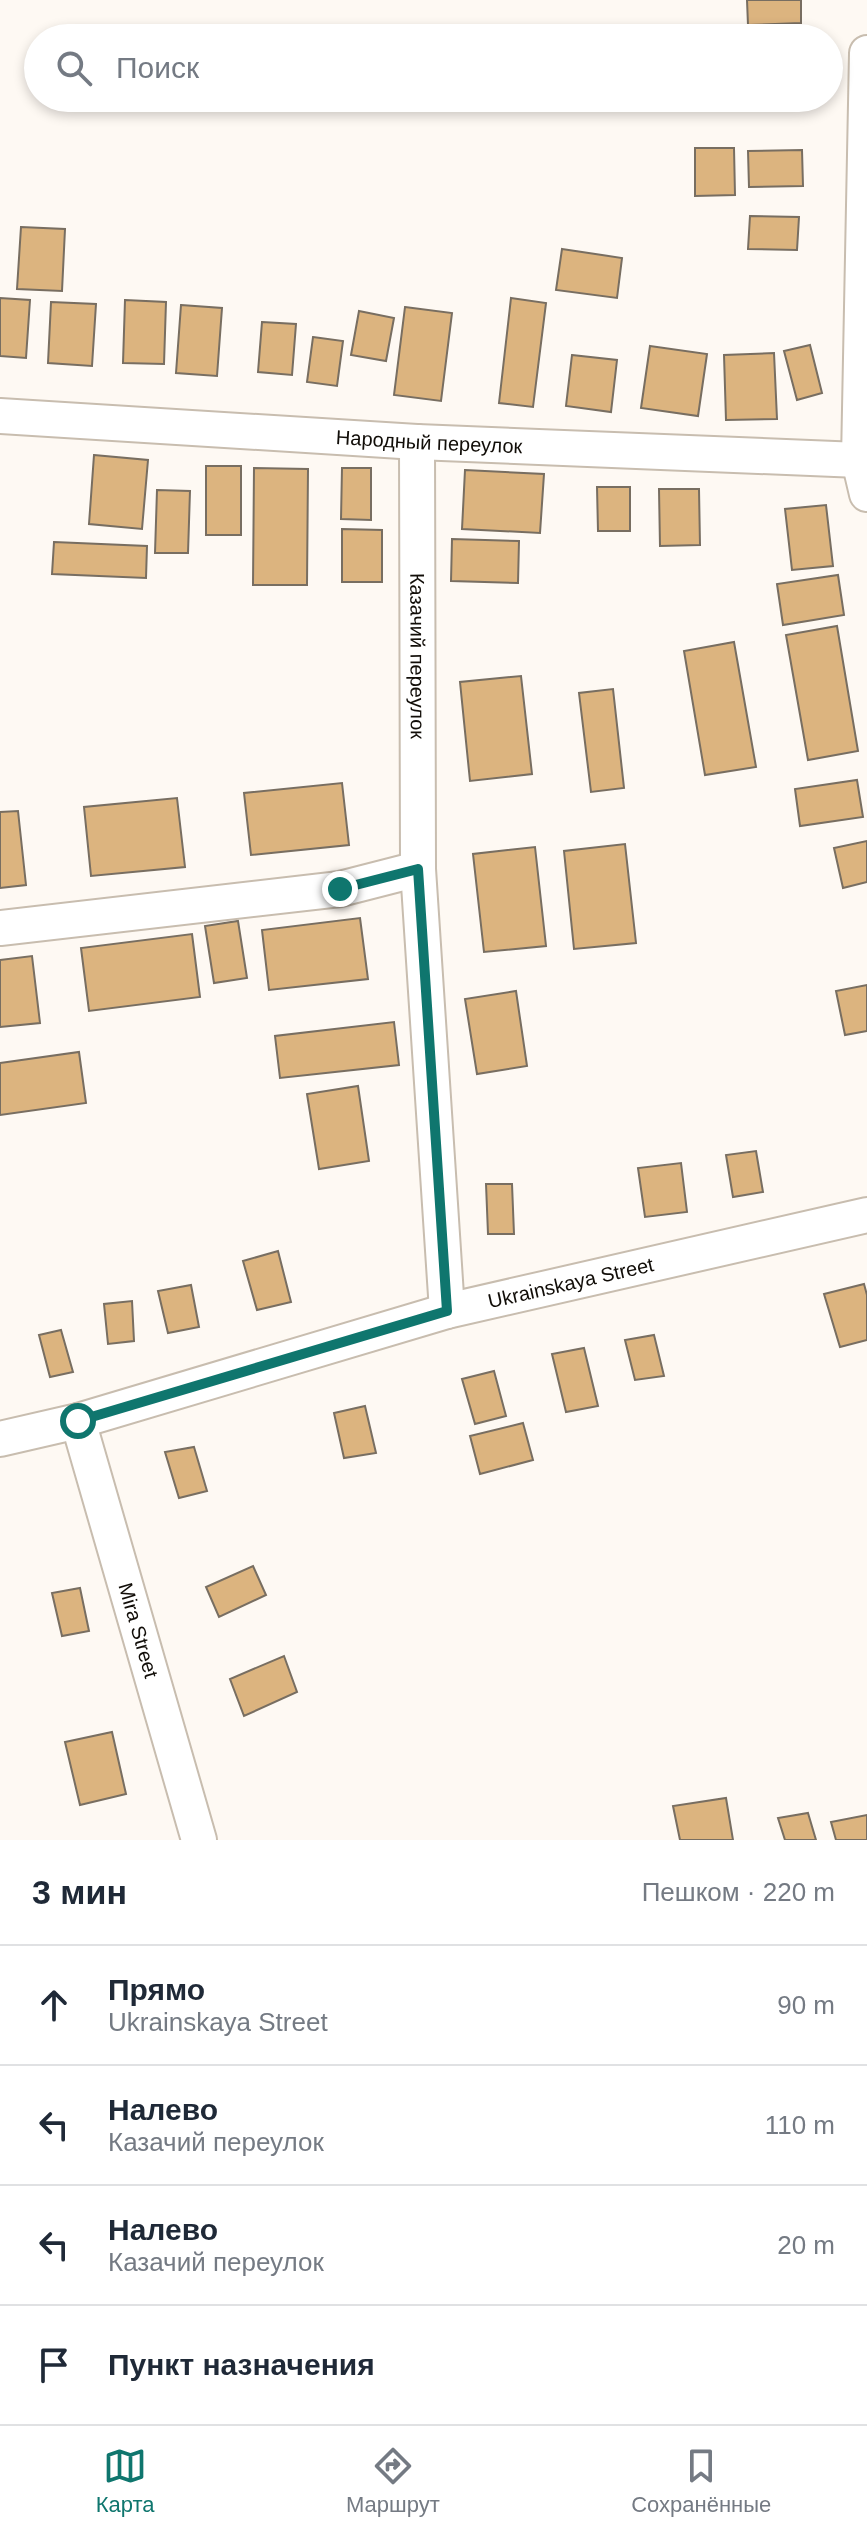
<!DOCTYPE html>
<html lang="ru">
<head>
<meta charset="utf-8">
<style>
	body { margin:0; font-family:Helvetica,sans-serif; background:#f6f6f7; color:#1f2937 }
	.stop { position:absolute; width:24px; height:24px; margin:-18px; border:6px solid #0f766e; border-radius:50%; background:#fff }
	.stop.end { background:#0f766e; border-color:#fff; box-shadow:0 2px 8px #0008 }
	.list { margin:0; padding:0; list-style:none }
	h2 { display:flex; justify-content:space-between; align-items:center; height:104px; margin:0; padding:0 32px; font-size:34px }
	h2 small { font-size:26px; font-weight:400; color:#747a83 }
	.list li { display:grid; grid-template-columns:52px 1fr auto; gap:24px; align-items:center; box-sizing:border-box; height:120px; padding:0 32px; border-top:2px solid #e0e1e3 }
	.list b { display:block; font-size:30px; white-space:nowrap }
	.list p { margin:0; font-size:26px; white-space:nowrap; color:#747a83 }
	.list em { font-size:26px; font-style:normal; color:#747a83 }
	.icon { flex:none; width:44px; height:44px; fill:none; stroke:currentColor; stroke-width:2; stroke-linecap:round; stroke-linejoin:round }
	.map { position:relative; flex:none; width:867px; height:1840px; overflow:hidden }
	.search { position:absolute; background:#fff; box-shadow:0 4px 12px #0003; left:24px; right:24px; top:24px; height:88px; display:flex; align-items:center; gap:20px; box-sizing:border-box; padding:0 28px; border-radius:44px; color:#747a83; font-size:30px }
	.sheet { height:584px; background:#fff }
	nav { display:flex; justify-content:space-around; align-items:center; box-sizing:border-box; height:112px; border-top:2px solid #e0e1e3; background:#fff; font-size:22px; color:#747a83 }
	nav a { display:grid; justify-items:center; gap:4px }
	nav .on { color:#0f766e }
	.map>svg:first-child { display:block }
</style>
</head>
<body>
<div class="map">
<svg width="867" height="1840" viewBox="0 0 867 1840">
	<rect width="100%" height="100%" fill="#fef9f3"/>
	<path fill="#dcb47f" stroke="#786e61" stroke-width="2" d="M 747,0 L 801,0 L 801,23 L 748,25 Z
		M 741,98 L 799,98 L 799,101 L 741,100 Z
		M 695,148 L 734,148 L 735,195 L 695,196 Z
		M 802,150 L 803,186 L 749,187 L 748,151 Z
		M 750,216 L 799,217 L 797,250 L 748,249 Z
		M 21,227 L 65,229 L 62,291 L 17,289 Z
		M 562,249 L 622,258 L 617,298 L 556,290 Z
		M 0,298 L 30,300 L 26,358 L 0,356 Z
		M 511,298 L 546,303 L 533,407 L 499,403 Z
		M 125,300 L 166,302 L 164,364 L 123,363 Z
		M 51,302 L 96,304 L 92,366 L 48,363 Z
		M 181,305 L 222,308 L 217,376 L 176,373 Z
		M 405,307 L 452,313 L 441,401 L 394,395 Z
		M 359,311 L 394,318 L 386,361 L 351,355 Z
		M 262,322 L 296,324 L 292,375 L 258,372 Z
		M 313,337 L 343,341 L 337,386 L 307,382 Z
		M 810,345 L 822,393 L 797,400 L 784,351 Z
		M 650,346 L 707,354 L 698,416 L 641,408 Z
		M 774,353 L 777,419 L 726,420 L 724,355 Z
		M 572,355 L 617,360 L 611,412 L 566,406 Z
		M 94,455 L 148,460 L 142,529 L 89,524 Z
		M 206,466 L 241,466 L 241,535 L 206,535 Z
		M 254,468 L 308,469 L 307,585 L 253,585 Z
		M 342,468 L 371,468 L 371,520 L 341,519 Z
		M 465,470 L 544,474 L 540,533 L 462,529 Z
		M 597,487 L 630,487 L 630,531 L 598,531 Z
		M 659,489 L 699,489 L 700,545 L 660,546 Z
		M 157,490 L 190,491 L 188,553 L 155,553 Z
		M 826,505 L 833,566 L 792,570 L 785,509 Z
		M 342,529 L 382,530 L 382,582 L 342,582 Z
		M 452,539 L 519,541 L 518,583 L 451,581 Z
		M 54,542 L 147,546 L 146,578 L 52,574 Z
		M 838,575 L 844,615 L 783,625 L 777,584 Z
		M 837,626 L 858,751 L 808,760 L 786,635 Z
		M 734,642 L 756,767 L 705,775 L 684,651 Z
		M 521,676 L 532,774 L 470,781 L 460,682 Z
		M 613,689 L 624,788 L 591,792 L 579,693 Z
		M 857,780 L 863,817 L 800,826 L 795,789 Z
		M 342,783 L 349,845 L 251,855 L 244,793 Z
		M 177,798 L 185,867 L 91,876 L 84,807 Z
		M 18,811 L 26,885 L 0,888 L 0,812 Z
		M 867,841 L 867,882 L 843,888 L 834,848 Z
		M 625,844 L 636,943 L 574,949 L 564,851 Z
		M 535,847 L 546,946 L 484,952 L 473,854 Z
		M 360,918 L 368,979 L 269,990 L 262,930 Z
		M 238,921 L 247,978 L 214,983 L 205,926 Z
		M 192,934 L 200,997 L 89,1011 L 81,948 Z
		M 32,956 L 40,1023 L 0,1027 L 0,960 Z
		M 867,985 L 867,1031 L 845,1035 L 836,991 Z
		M 516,991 L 527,1066 L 477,1074 L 465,999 Z
		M 394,1022 L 399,1065 L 280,1078 L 275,1036 Z
		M 79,1052 L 86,1103 L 0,1115 L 0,1063 Z
		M 358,1086 L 369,1161 L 319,1169 L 307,1094 Z
		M 756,1151 L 763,1192 L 733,1197 L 726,1155 Z
		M 681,1163 L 687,1212 L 645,1217 L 638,1168 Z
		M 486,1184 L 512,1184 L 514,1234 L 488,1234 Z
		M 278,1251 L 291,1302 L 257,1310 L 243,1261 Z
		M 864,1284 L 867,1295 L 867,1340 L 840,1347 L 824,1294 Z
		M 191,1285 L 199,1327 L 168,1333 L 158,1291 Z
		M 132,1301 L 134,1341 L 108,1344 L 104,1304 Z
		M 61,1330 L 73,1372 L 50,1377 L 39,1335 Z
		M 654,1335 L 664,1376 L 635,1380 L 625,1340 Z
		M 584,1348 L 598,1406 L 566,1412 L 552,1354 Z
		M 494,1371 L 506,1416 L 475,1424 L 462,1379 Z
		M 365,1406 L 376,1453 L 344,1458 L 334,1413 Z
		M 523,1423 L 533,1460 L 480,1474 L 470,1436 Z
		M 194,1447 L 207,1491 L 179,1498 L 165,1452 Z
		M 253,1566 L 266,1595 L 219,1617 L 206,1587 Z
		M 80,1588 L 89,1631 L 62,1636 L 52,1593 Z
		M 284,1656 L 297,1692 L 244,1716 L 230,1679 Z
		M 112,1732 L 126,1794 L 80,1805 L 65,1742 Z
		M 726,1798 L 733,1840 L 680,1840 L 673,1806 Z
		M 808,1813 L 816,1840 L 785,1840 L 778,1818 Z
		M 867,1815 L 867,1840 L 836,1840 L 831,1822 Z"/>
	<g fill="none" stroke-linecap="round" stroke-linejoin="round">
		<defs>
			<g id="minor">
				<path d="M 867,53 L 859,460 L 867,494"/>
				<path id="s1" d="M 0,416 L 417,442 L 859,460"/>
				<path id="s2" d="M 417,442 L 418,869 L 447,1311"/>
				<path d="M 0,928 L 340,889 L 418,869"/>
				<path id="s3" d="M 78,1421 L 199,1840"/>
				<path id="s4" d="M 0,1439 L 78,1421 L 447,1311 L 867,1215"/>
			</g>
		</defs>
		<use href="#minor" stroke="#c8bdaf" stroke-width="38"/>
		<use href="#minor" stroke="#fff" stroke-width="34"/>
	</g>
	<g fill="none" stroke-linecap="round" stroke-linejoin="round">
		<path stroke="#0f766e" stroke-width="10" d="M 78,1421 L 447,1311 L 418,869 L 340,889"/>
	</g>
	<g text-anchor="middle" stroke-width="7" stroke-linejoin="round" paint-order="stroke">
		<g font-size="20" fill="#110d08" stroke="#fef9f3">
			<text dy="7" stroke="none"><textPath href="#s1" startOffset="430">Народный переулок</textPath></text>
			<text dy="7" stroke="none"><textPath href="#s2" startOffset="214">Казачий переулок</textPath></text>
			<text dy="7" stroke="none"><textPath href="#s4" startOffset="592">Ukrainskaya Street</textPath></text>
			<text dy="7" stroke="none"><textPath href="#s3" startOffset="218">Mira Street</textPath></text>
		</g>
	</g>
</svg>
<div class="stop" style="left:78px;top:1421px"></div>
<div class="stop end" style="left:340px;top:889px"></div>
<div class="search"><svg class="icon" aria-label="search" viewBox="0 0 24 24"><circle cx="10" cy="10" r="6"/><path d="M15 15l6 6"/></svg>Поиск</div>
</div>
<section class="sheet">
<h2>3 мин<small>Пешком · 220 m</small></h2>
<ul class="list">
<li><svg class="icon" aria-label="ahead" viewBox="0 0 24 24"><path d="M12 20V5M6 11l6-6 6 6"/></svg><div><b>Прямо</b><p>Ukrainskaya Street</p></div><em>90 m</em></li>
<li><svg class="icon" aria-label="left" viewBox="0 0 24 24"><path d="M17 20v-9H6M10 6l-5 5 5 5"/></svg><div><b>Налево</b><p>Казачий переулок</p></div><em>110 m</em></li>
<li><svg class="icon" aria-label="left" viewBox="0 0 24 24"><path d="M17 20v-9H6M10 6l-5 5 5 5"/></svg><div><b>Налево</b><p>Казачий переулок</p></div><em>20 m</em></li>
<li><svg class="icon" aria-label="arrive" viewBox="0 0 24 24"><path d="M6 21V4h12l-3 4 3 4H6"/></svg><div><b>Пункт назначения</b></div></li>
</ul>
</section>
<nav>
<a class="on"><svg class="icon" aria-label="map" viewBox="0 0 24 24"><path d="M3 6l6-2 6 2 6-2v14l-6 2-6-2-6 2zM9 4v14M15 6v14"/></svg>Карта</a>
<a><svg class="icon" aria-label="directions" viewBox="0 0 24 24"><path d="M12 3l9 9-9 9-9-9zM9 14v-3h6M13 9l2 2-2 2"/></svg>Маршрут</a>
<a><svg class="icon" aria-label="saved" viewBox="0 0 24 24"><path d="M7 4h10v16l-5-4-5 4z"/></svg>Сохранённые</a>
</nav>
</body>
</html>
